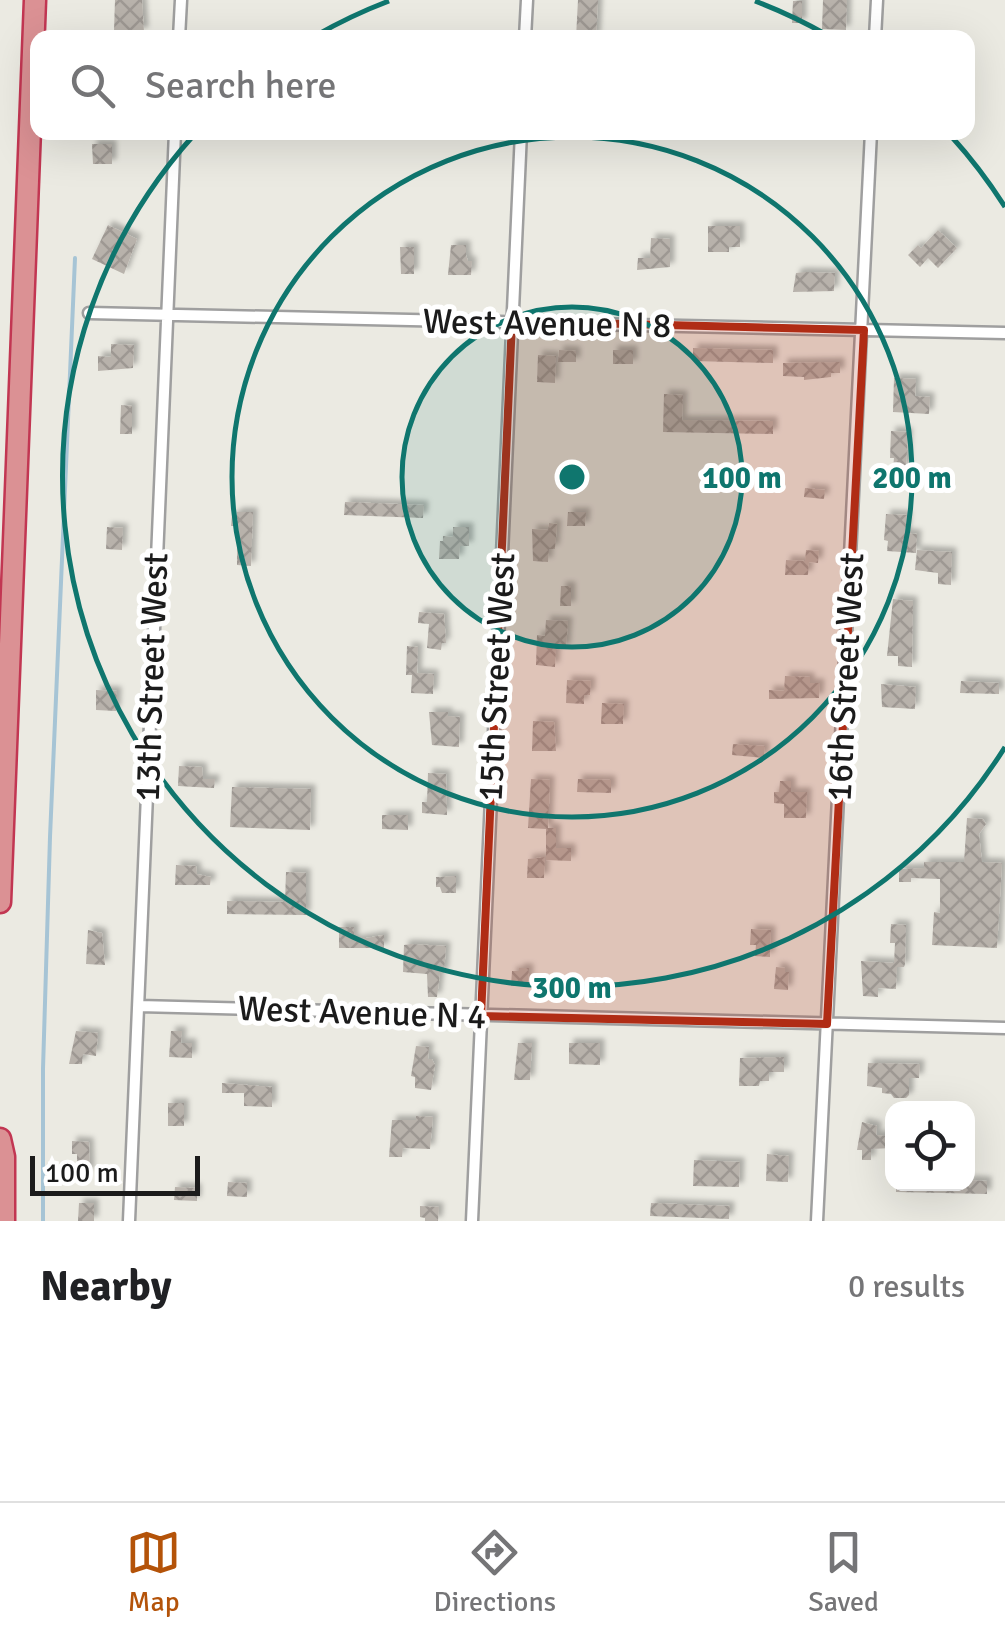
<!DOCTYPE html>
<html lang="en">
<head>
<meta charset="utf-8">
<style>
	body { margin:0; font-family:Signika,sans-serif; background:#f2f2f2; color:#202124 }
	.controls { position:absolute; right:30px; bottom:30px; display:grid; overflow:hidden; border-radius:20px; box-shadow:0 10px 40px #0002 }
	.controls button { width:90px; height:90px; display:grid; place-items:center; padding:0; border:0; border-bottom:2px solid #e0e0e0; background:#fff; color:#202124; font:50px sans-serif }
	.scale { position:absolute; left:30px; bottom:25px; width:170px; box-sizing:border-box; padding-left:10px; border:5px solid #1b1b1b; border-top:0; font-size:28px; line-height:35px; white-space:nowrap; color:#1b1b1b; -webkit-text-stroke:8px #fff; paint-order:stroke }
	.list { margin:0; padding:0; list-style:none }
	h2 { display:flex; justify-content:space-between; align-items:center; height:130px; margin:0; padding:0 40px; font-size:42px }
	h2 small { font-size:32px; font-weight:400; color:#757577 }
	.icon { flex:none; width:55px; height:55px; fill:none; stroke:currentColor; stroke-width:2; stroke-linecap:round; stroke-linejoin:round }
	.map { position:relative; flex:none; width:1005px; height:1221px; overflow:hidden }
	.search { position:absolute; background:#fff; box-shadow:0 10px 40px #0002; left:30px; right:30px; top:30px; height:110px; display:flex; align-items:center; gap:25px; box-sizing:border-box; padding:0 35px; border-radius:20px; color:#757577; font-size:38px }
	.sheet { height:280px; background:#fff }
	nav { display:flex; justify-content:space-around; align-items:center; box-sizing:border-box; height:140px; border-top:2px solid #e0e0e0; background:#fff; font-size:28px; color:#757577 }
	nav a { display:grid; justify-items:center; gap:5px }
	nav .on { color:#b45309 }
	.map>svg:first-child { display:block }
</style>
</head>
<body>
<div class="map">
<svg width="1005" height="1221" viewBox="0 0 1005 1221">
	<defs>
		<pattern id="building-cross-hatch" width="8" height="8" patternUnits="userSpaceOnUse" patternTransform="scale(2.5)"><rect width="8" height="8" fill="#b8b2ab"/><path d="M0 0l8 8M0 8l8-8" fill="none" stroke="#9e9893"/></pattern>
		<filter id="shadow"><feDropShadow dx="4.5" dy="-4.5" stdDeviation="2.5" flood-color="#0004"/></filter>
	</defs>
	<rect width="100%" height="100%" fill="#ebeae2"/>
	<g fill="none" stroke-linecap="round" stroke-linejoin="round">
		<path stroke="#a6c4d5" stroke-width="4" d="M 43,1221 L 43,1069 L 50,837 L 75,258"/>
	</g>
	<path fill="url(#building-cross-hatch)" filter="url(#shadow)" d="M 115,0 L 142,0 L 144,32 L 114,31 Z
		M 578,0 L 598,0 L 596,38 L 576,38 Z
		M 823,0 L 847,0 L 846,30 L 822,29 Z
		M 793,1 L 802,1 L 802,23 L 792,23 Z
		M 92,144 L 112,144 L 112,164 L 93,164 Z
		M 108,225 L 137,239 L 124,274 L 92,259 Z
		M 708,226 L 740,226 L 740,247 L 729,247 L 729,252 L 708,252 Z
		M 938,230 L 957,248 L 938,268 L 928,258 L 920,267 L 908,255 L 918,245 L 921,248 Z
		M 651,238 L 670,239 L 670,267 L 637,270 L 638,258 L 650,258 Z
		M 451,245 L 466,245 L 466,255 L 468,261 L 472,261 L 471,275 L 448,275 Z
		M 400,247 L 414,247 L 414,274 L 401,274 Z
		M 804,272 L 835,273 L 834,291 L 793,292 L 796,273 Z
		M 111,344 L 134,345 L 133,368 L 98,371 L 98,356 L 111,357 Z
		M 693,348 L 773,350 L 773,363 L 693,361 Z
		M 559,350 L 576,351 L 576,362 L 558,362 Z
		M 613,350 L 633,350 L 633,364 L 613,364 Z
		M 538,355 L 556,356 L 555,383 L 537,382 Z
		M 840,362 L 840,373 L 831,373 L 831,377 L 804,380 L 804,377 L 783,376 L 783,363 Z
		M 894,378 L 916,379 L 915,396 L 930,397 L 929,414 L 893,412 Z
		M 664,394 L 683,395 L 682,420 L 773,421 L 773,434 L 663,432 Z
		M 121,405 L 132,406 L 132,434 L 120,434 Z
		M 891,431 L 908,432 L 906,469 L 893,468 L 894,458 L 890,458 Z
		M 805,488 L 825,490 L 824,499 L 804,497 Z
		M 345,502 L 424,505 L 423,518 L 344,515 Z
		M 237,512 L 253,512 L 251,566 L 237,565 L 237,536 L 235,526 L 231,526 L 232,515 L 237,515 Z
		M 568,512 L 586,512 L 585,526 L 567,526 Z
		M 886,514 L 907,515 L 906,533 L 917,534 L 916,553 L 887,551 L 888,541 L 884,540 Z
		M 549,523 L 557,524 L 555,549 L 549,549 L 548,562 L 533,561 L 532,529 L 548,530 Z
		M 107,527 L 123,528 L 122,550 L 106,549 Z
		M 453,527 L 469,527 L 469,546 L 460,546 L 459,559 L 439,559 L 440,541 L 443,541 L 443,536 L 453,537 Z
		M 806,550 L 819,551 L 818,563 L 809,562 L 808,575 L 785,575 L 786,560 L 805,561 Z
		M 917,550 L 952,552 L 951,585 L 938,584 L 938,573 L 915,570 Z
		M 561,586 L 571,586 L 571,606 L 560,606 Z
		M 893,599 L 913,601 L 912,667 L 898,666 L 898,656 L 887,656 Z
		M 419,612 L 444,614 L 446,643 L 442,643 L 441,650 L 427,648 L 429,624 L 418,623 Z
		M 546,620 L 568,621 L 566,648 L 556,650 L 555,667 L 536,665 L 537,635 L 545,636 Z
		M 407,646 L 418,647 L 417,673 L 434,674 L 433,694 L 411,693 L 412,675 L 406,675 Z
		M 785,676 L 810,677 L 810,683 L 820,683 L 819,698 L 769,699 L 769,690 L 784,691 Z
		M 567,680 L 591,681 L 590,695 L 584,695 L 584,704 L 566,703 Z
		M 961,681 L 999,683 L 999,694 L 960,693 Z
		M 881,684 L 916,687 L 915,709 L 882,707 Z
		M 96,690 L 117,691 L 116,711 L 96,710 Z
		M 602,703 L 624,704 L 623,724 L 601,724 Z
		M 429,712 L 448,712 L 448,716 L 460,717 L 459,747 L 432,745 Z
		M 533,721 L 554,722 L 556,751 L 532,751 Z
		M 733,744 L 765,746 L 764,758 L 732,755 Z
		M 179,766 L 202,767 L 203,779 L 215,779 L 214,788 L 178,786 Z
		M 428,773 L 446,774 L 447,815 L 422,813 L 422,802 L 427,802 Z
		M 531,779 L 550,780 L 548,828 L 556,828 L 556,848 L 571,848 L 571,861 L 546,860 L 546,829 L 528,828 Z
		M 578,779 L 611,780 L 611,793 L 577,792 Z
		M 780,781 L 791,781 L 791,792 L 807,792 L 806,818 L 784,818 L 784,804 L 774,803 L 774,792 L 779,792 Z
		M 232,787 L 311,789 L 310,830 L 230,827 Z
		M 382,815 L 408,815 L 408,830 L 382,829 Z
		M 967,818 L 983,819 L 986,824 L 979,834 L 982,862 L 1002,863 L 997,948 L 932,945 L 934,912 L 940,913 L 940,879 L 911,878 L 911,882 L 899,882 L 899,869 L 924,868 L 924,862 L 964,862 Z
		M 545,857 L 544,878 L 527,878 L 528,859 Z
		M 176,865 L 196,866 L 197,874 L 211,877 L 210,885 L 175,885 Z
		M 286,872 L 306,873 L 306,915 L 227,914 L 227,901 L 285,902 Z
		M 456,876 L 456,893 L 442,893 L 440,887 L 436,887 L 436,877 Z
		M 891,924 L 906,925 L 905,964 L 904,967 L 897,967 L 896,989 L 878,988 L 878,997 L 863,996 L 861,961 L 894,963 L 895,943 L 890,943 Z
		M 339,927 L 354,927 L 354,940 L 384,935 L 384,948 L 339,948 Z
		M 751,929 L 771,930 L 770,957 L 755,956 L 756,945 L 750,945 Z
		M 88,930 L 102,933 L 105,965 L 86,964 Z
		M 411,944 L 446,946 L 444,973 L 440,973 L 437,997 L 428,997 L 427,974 L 403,972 L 404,945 Z
		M 776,967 L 785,968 L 785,972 L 789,972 L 788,990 L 774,989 Z
		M 519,968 L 529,968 L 528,986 L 511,986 L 512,971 L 519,971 Z
		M 76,1031 L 98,1033 L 96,1056 L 83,1054 L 82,1064 L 69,1064 Z
		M 171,1031 L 182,1031 L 181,1043 L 192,1043 L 192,1058 L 169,1057 Z
		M 518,1043 L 532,1043 L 530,1080 L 514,1080 Z
		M 569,1043 L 600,1043 L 600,1065 L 569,1064 Z
		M 416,1046 L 429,1047 L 428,1059 L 432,1059 L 435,1065 L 431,1090 L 415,1088 L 415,1077 L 411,1076 Z
		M 784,1057 L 784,1072 L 769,1072 L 769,1081 L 760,1081 L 759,1086 L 739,1086 L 740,1058 Z
		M 868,1063 L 920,1064 L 919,1078 L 909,1078 L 909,1095 L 906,1098 L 894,1098 L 891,1094 L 882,1093 L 882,1088 L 867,1086 Z
		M 222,1083 L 272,1087 L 272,1107 L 244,1106 L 244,1093 L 222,1093 Z
		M 168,1103 L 184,1103 L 184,1126 L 168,1126 Z
		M 416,1116 L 433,1117 L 430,1149 L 403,1148 L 402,1157 L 389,1157 L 392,1120 L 416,1120 Z
		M 862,1122 L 877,1126 L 876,1135 L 892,1136 L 892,1148 L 871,1149 L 871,1160 L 862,1160 L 862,1150 L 857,1150 Z
		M 72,1141 L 89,1142 L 90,1173 L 77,1173 L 77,1154 L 72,1154 Z
		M 767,1154 L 789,1156 L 788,1182 L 766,1181 Z
		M 694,1160 L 740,1162 L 739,1187 L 693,1186 Z
		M 968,1180 L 987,1181 L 987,1194 L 896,1192 L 896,1184 L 968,1184 Z
		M 228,1182 L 247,1183 L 247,1197 L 227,1196 Z
		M 175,1187 L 197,1188 L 197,1201 L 174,1200 Z
		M 79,1203 L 94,1203 L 94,1221 L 78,1221 Z
		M 651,1203 L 730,1206 L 729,1219 L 650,1216 Z
		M 420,1206 L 439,1207 L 438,1221 L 425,1221 L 425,1218 L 420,1217 Z"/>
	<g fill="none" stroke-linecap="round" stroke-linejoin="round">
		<defs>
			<path id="minor" d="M 179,38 L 181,0
				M 525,38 L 527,0
				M 875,38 L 877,0
				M 89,313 L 1005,333
				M 139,1006 L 1005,1028
				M 129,1221 L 175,132
				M 472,1221 L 521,132
				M 817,1221 L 871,132"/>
			<path id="motorway" d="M 0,902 L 35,0
				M 0,1139 L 4,1157 L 4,1221"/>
		</defs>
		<use href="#minor" stroke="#9f9f9f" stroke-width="15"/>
		<use href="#motorway" stroke="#c23652" stroke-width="25"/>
		<use href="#minor" stroke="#fff" stroke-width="10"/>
		<use href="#motorway" stroke="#db9194" stroke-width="20"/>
	</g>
	<path fill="#b02c15" fill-opacity="0.2" stroke="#b02c15" stroke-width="8" stroke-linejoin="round" d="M 512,321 L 864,330 L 827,1024 L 481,1016 Z"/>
	<circle cx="572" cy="477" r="170" fill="#0f766e" fill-opacity=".12"/>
	<g fill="none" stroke="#0f766e" stroke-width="5">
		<circle cx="572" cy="477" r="170"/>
		<circle cx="572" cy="477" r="340"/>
		<path d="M1005 747A510 510 0 1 1 193 136M317 35A510 510 0 0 1 389 1M755 1A510 510 0 0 1 827 35M951 136A510 510 0 0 1 1005 207"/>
	</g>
	<g text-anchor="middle" stroke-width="10" stroke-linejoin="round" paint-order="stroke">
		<g font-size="35" fill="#1b1b1b" stroke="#fff">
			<text transform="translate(547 323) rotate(1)" y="12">West Avenue N 8</text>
			<text transform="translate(151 677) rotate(-88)" y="12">13th Street West</text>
			<text transform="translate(496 677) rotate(-87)" y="12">15th Street West</text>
			<text transform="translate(845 677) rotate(-87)" y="12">16th Street West</text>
			<text transform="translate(362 1012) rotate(2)" y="12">West Avenue N 4</text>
		</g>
	</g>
	<circle cx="572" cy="477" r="15" fill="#0f766e" stroke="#fff" stroke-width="5"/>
	<g font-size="30" text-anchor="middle" font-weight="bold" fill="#0f766e" stroke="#fff" stroke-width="10" stroke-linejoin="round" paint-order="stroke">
		<text x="742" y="488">100 m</text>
		<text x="912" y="488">200 m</text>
		<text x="572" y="998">300 m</text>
	</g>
</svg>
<div class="controls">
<button><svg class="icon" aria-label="locate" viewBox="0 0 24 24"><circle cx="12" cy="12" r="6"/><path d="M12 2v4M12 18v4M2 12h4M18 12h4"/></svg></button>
</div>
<div class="scale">100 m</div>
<div class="search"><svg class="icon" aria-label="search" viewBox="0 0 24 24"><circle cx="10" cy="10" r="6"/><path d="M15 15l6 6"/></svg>Search here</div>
</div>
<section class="sheet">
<h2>Nearby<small>0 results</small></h2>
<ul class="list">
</ul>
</section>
<nav>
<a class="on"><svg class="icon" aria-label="map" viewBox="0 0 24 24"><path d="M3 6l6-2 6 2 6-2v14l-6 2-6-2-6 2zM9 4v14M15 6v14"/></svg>Map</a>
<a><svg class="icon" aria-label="directions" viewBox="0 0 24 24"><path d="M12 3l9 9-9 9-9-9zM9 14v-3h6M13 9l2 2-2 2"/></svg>Directions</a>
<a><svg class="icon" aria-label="saved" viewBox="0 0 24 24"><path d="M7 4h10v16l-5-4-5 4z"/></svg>Saved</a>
</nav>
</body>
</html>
